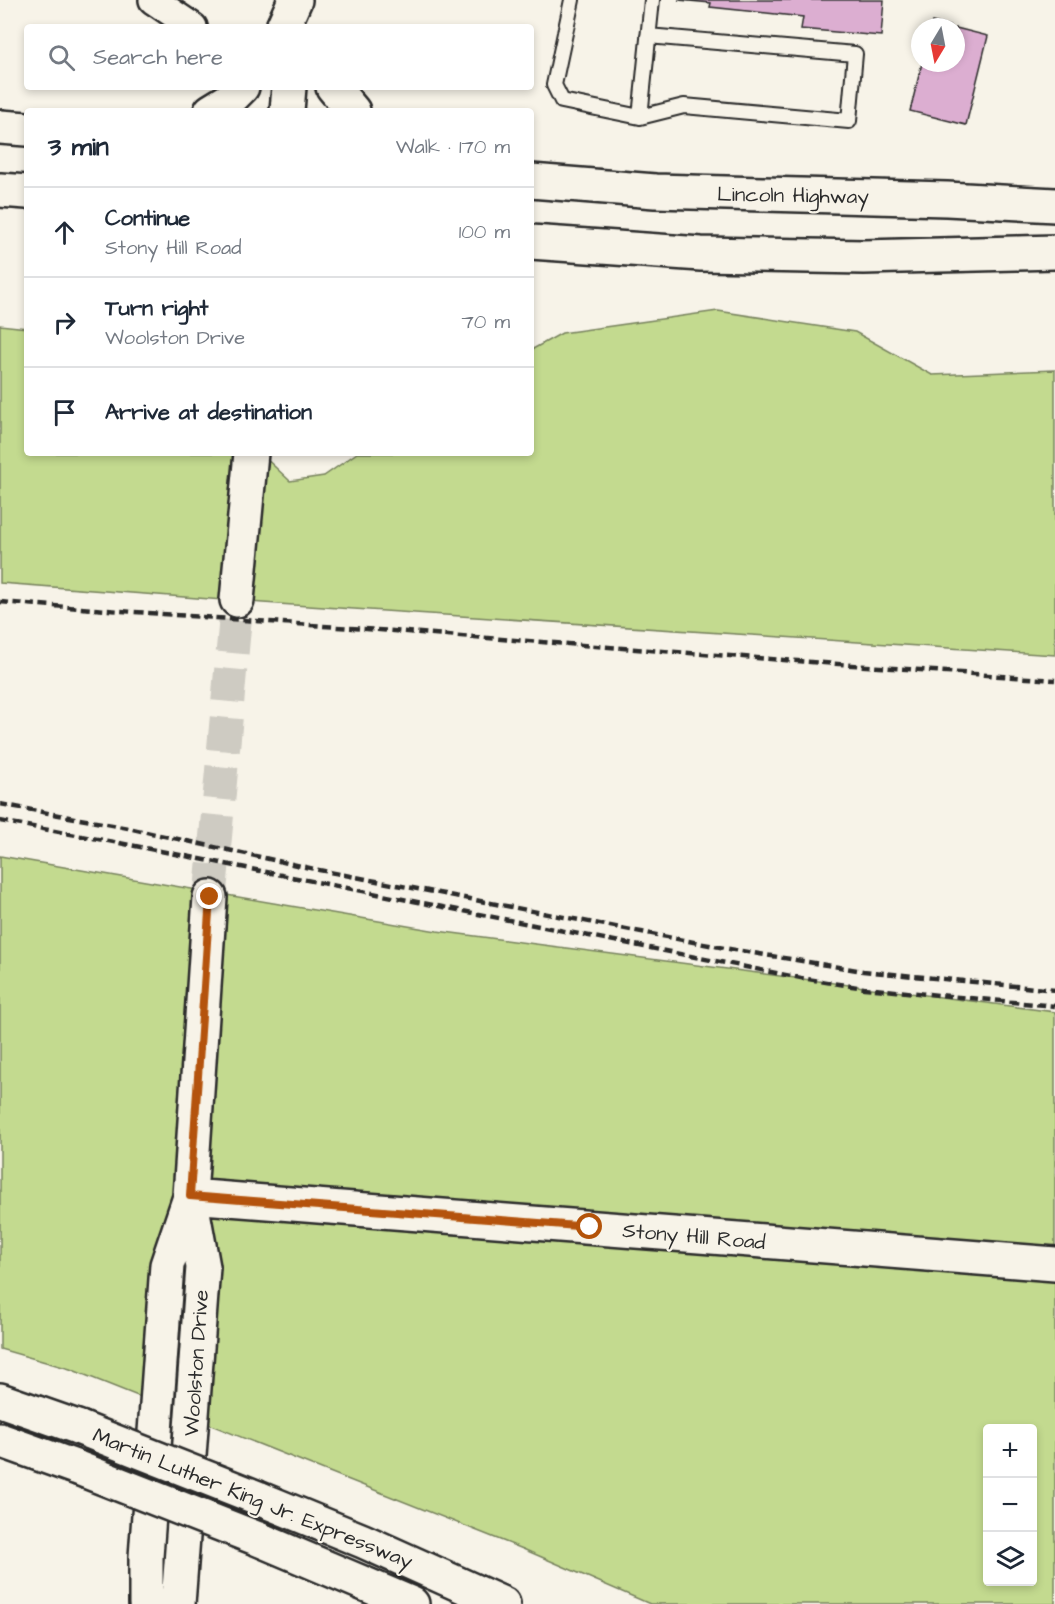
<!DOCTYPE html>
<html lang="en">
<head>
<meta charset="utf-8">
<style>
	body { margin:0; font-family:"Architects Daughter",sans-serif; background:#f6f6f7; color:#1f2937 }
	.controls { position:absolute; right:18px; bottom:18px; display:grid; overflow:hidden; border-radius:6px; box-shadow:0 3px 9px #0003 }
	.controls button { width:54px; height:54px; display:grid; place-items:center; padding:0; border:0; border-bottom:2px solid #e0e1e3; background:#fff; color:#1f2937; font:30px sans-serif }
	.compass { position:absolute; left:911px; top:18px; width:54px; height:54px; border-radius:50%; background:#fff; box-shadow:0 3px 9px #0003; rotate:190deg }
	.stop { position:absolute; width:18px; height:18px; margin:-14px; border:4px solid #b45309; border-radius:50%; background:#fff }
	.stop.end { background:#b45309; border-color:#fff; box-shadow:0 2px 6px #0008 }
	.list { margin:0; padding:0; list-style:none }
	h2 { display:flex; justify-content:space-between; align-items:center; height:78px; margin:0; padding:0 24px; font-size:26px }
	h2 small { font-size:20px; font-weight:400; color:#747a83 }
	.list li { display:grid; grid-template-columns:39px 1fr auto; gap:18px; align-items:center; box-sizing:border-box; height:90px; padding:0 24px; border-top:2px solid #e0e1e3 }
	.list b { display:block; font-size:22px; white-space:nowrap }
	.list p { margin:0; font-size:20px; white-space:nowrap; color:#747a83 }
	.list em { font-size:20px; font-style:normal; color:#747a83 }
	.icon { flex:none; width:33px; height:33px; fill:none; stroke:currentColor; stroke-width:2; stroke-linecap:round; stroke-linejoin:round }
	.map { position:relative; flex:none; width:1055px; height:1604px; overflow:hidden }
	.search { position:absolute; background:#fff; box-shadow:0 3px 9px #0003; left:24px; top:24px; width:510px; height:66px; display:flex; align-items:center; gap:15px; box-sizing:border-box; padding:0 21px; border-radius:6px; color:#747a83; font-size:22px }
	.panel { position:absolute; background:#fff; box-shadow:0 3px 9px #0003; left:24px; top:108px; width:510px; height:348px; border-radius:6px }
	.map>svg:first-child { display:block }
</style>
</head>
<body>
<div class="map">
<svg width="1055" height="1604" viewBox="0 0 1055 1604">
	<rect width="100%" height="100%" fill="#f7f3e8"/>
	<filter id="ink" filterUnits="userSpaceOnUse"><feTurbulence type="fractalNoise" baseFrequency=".0167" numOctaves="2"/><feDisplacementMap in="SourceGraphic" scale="12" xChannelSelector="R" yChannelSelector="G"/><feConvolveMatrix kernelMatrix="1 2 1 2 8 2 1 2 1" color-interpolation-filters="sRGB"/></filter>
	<g filter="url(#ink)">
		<path fill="#c3da8f" stroke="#77825d" stroke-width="1.5" fill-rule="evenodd" d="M 718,311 L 855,332 L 932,375 L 1055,370 L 1055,655 L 263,603 L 0,583 L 0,325 L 27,328 L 27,453 L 260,453 L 290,481 L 324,476 L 357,453 L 531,453 L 531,350 L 562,333 Z
			M 0,856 L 437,931 L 1055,1012 L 1055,1604 L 650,1604 L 523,1549 L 70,1369 L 0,1349 ZM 988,1428 L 1032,1428 L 1032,1582 L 988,1582 Z"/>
		<path fill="#dcaed1" stroke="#2b2b2b" stroke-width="1.5" d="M 678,0 L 884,0 L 881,36 L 801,29 L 803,17 L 710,7 L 711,3 Z
			M 932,22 L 952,27 L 931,27 Z
			M 956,28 L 988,36 L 966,125 L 910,111 L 922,63 L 956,63 Z"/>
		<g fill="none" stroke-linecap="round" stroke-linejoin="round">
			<path stroke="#cecbc2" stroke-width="33" stroke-dasharray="33 16" stroke-linecap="butt" d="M 210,897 L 237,600"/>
			<defs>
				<path id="lane" d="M 572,0 L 554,85 L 562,101 L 640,117 L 684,106 L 849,121 L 855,54 L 648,36
					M 640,117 L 652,0"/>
				<path id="street" d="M 153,0 L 193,27"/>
				<path id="primary" d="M 283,27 L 295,0
					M 333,87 L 353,111
					M 211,111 L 229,100 L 242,87
					M 287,111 L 289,87
					M 0,127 L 27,129
					M 531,181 L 655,191 L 947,199 L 1055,205
					M 0,190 L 27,192
					M 531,242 L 701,254 L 864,257 L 1055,252
					M 237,600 L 251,453
					M 190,1196 L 1055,1264
					M 146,1604 L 146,1557 L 167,1265 L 189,1200
					M 178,1604 L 203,1267 L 190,1196 L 210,897"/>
				<path id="highway" d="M 0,1400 L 80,1428
					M 0,1440 L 78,1468
					M 258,1498 L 363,1541 L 503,1604
					M 256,1538 L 412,1604"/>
			</defs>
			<use href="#lane" stroke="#2b2b2b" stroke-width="18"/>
			<use href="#street" stroke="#2b2b2b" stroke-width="32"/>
			<use href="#primary" stroke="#2b2b2b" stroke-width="38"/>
			<use href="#highway" stroke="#2b2b2b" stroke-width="38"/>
			<use href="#lane" stroke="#f7f3e8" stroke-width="14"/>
			<use href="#street" stroke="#f7f3e8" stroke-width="27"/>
			<use href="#primary" stroke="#f7f3e8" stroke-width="33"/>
			<use href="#highway" stroke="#f7f3e8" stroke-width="33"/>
			<path stroke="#2b2b2b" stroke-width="4.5" stroke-dasharray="9 4.5" stroke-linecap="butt" d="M 0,602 L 1055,680
				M 0,804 L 128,828 L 319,870 L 735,950 L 863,971 L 1055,990
				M 0,821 L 130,845 L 801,978 L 864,988 L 1055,1006"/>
			<defs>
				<path id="highway-bridge" d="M 80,1428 L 258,1498
					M 78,1468 L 256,1538"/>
			</defs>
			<use href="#highway-bridge" stroke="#2b2b2b" stroke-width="38" stroke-linecap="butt"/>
			<use href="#highway-bridge" stroke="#f7f3e8" stroke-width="33"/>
		</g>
	</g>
	<g fill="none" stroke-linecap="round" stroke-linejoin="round" filter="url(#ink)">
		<path stroke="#b45309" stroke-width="8" d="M 210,897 L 190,1196 L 590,1227"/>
	</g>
	<g text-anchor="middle" stroke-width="4.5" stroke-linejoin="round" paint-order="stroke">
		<g font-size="21" fill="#2b2b2b" stroke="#f7f3e8">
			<text transform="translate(793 195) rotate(1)" y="7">Lincoln Highway</text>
			<text transform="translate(694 1236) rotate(5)" y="7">Stony Hill Road</text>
			<text transform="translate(196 1363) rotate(-86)" y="7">Woolston Drive</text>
			<text transform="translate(253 1498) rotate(22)" y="7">Martin Luther King Jr. Expressway</text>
		</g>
	</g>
</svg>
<div class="controls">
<button>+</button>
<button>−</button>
<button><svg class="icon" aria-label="layers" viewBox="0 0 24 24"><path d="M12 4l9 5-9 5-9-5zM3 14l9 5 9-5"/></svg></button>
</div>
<svg class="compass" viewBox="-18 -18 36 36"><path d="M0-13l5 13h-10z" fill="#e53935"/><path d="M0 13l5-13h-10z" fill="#747a83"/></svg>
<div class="stop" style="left:590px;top:1227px"></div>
<div class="stop end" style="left:210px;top:897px"></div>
<div class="search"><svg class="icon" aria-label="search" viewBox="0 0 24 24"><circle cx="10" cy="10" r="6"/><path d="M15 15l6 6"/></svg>Search here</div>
<section class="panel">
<h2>3 min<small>Walk · 170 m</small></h2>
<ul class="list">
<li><svg class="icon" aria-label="ahead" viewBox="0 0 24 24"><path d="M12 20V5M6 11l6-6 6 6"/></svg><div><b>Continue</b><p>Stony Hill Road</p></div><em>100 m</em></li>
<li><svg class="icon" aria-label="right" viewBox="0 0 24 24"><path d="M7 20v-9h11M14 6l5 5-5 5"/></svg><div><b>Turn right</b><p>Woolston Drive</p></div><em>70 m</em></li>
<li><svg class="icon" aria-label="arrive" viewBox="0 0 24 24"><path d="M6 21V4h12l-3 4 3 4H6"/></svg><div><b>Arrive at destination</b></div></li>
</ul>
</section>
</div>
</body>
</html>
